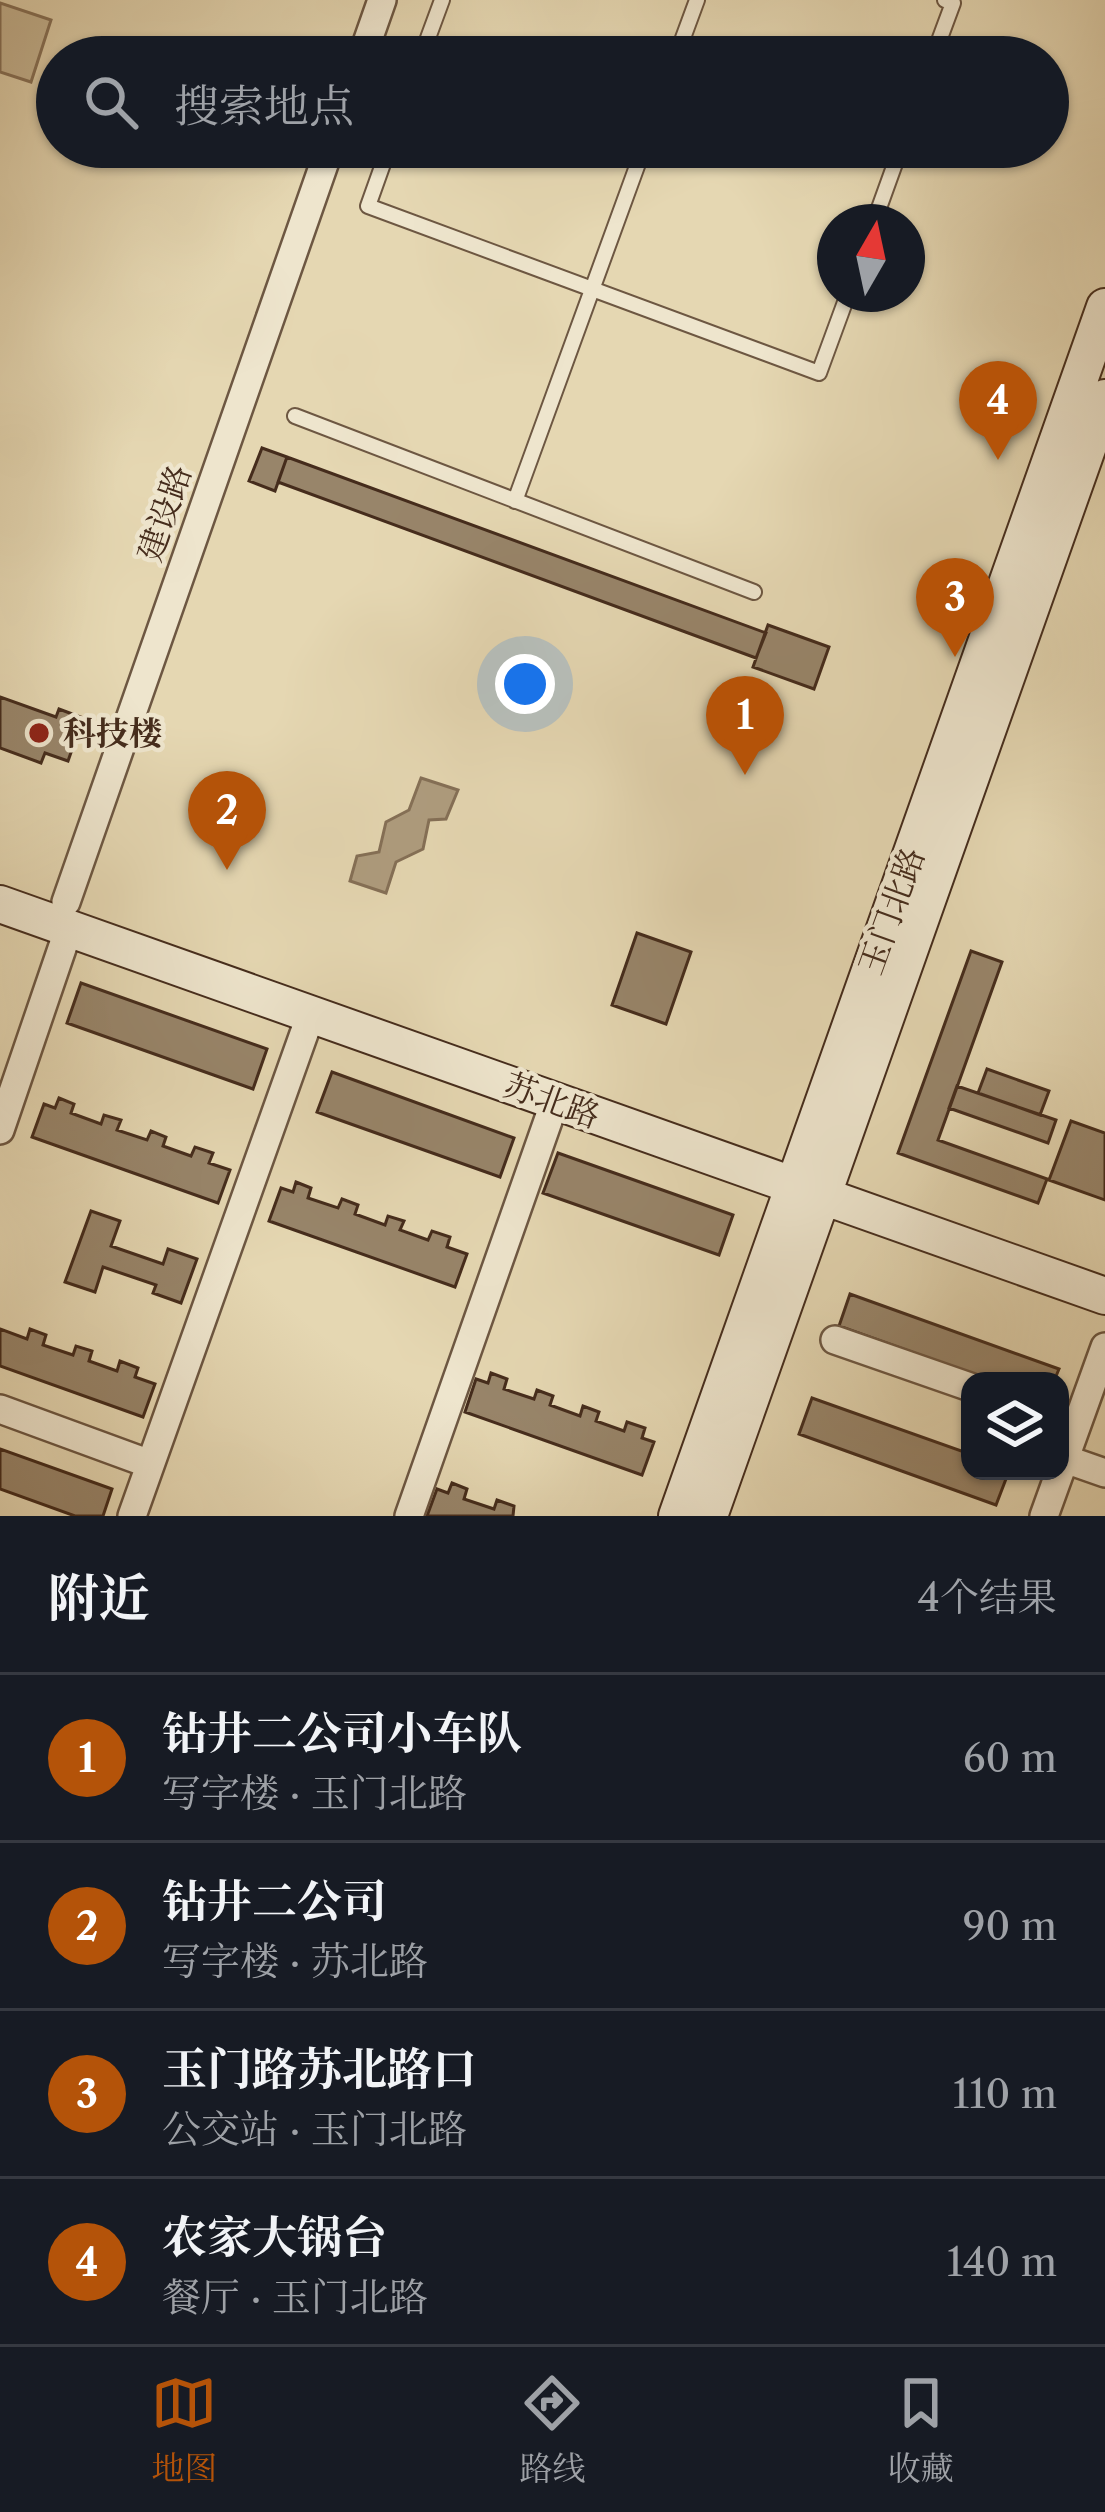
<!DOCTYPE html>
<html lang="zh">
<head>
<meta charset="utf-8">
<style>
	body { margin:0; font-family:"Libre Caslon Text","Noto Serif SC",serif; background:#242831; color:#f1f3f6 }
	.controls { position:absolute; right:36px; bottom:36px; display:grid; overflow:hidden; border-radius:24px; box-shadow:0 3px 9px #0004 }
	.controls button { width:108px; height:108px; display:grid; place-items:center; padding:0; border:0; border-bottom:3px solid #363941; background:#171b24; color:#f1f3f6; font:60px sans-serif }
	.compass { position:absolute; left:817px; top:204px; width:108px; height:108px; border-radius:50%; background:#171b24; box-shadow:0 3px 9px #0004; rotate:9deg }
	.you { position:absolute; left:525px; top:684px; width:42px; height:42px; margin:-30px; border:9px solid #fff; border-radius:50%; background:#1a73e8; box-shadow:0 0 0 18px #1a73e833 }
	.badge { display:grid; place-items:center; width:78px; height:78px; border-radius:50%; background:#b45309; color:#fff; font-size:39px; font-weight:700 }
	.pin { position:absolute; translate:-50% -99px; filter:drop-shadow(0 3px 6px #0008) }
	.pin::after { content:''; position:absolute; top:63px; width:42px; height:36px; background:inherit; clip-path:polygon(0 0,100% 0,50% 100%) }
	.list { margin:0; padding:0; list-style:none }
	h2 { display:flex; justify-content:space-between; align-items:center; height:156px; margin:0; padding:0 48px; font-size:51px }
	h2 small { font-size:39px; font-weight:400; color:#9ea1a6 }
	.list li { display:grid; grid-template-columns:78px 1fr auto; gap:36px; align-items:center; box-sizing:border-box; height:168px; padding:0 48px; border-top:3px solid #363941 }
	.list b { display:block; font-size:45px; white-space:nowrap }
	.list p { margin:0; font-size:39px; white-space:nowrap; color:#9ea1a6 }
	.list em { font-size:39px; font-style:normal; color:#9ea1a6 }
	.icon { flex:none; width:66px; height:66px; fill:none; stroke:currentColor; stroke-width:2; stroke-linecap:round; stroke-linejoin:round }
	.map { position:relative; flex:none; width:1105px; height:1516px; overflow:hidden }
	.search { position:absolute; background:#171b24; box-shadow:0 3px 9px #0004; left:36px; right:36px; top:36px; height:132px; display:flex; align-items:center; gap:30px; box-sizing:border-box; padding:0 42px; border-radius:66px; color:#9ea1a6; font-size:45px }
	.sheet { height:828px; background:#171b24 }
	nav { display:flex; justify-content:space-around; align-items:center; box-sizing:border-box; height:168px; border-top:3px solid #363941; background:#171b24; font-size:33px; color:#9ea1a6 }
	nav a { display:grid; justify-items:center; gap:6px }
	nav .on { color:#b45309 }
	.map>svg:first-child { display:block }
</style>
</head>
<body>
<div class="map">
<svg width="1105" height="1516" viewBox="0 0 1105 1516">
	<rect width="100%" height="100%" fill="#e5d7b2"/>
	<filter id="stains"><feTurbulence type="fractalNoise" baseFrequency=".00167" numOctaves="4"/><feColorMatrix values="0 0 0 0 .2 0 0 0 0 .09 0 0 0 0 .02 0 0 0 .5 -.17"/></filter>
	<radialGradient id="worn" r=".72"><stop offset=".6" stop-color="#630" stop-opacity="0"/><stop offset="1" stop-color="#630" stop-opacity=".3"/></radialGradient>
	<path fill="#caba98" stroke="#88735a" stroke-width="3" d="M 0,3 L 51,20 L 31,82 L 0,72 Z"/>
	<path fill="#af9d7f" stroke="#857057" stroke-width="3" d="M 421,778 L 458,790 L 446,819 L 429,820 L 423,849 L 396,862 L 386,893 L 350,881 L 357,856 L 379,852 L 386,822 L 409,810 Z"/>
	<path fill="#98856a" stroke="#452c1c" stroke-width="3" d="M 262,448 L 287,457 L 275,491 L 249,481 Z
		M 287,457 L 766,633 L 756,658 L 278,482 Z
		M 768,625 L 829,647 L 814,689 L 753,667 Z
		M 0,697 L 56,717 L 59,709 L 83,718 L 68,761 L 45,753 L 41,763 L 0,748 Z
		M 637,933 L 691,952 L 666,1024 L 612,1005 Z
		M 971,951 L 1002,962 L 938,1140 L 1047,1179 L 1038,1203 L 898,1153 Z
		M 81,983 L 267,1049 L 253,1089 L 67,1023 Z
		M 987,1069 L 1049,1091 L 1040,1115 L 978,1093 Z
		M 332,1072 L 514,1138 L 500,1177 L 317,1112 Z
		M 957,1086 L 1056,1120 L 1048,1143 L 949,1108 Z
		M 59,1098 L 74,1104 L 71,1113 L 101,1124 L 104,1115 L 121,1120 L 117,1130 L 147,1140 L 151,1131 L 166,1137 L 163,1146 L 191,1156 L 195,1147 L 213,1153 L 209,1163 L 230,1170 L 218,1203 L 32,1137 L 44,1104 L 55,1108 Z
		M 1071,1121 L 1105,1133 L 1105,1200 L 1049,1180 Z
		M 558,1153 L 733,1215 L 719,1255 L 543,1193 Z
		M 296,1182 L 311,1188 L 308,1198 L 338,1208 L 342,1199 L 358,1205 L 355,1214 L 385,1225 L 388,1216 L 404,1221 L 400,1230 L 428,1240 L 432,1231 L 450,1237 L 447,1247 L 467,1254 L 455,1287 L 269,1221 L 281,1188 L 293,1192 Z
		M 91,1211 L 120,1221 L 111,1246 L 163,1264 L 168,1249 L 197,1259 L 181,1303 L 153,1293 L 156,1285 L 103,1267 L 95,1292 L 65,1282 Z
		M 850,1294 L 1059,1369 L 1054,1381 L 992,1381 L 839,1326 Z
		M 0,1329 L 27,1339 L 30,1329 L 46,1335 L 43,1345 L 73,1355 L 76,1346 L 92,1351 L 89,1361 L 117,1371 L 120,1361 L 138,1368 L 135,1377 L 155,1384 L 143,1417 L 0,1366 Z
		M 491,1373 L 507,1379 L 504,1389 L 534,1399 L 537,1390 L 553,1396 L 550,1405 L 580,1416 L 583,1406 L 599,1412 L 596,1421 L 624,1431 L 627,1422 L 645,1428 L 642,1438 L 654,1442 L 642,1475 L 465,1412 L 476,1379 L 488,1383 Z
		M 812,1398 L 970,1454 L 970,1471 L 1009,1471 L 996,1505 L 799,1434 Z
		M 0,1449 L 112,1489 L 103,1516 L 75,1516 L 0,1489 Z
		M 452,1483 L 467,1489 L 464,1499 L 494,1509 L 497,1500 L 514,1506 L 513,1516 L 427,1516 L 437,1489 L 448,1493 Z"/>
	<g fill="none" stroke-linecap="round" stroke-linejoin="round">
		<defs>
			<path id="lane" d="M 421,57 L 442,0
				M 676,57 L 697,0
				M 933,57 L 953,3 L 945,0
				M 389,147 L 368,206 L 819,373 L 848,294
				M 874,222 L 901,147
				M 295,416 L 754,592
				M 515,501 L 644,147"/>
			<path id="street" d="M 362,57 L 382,0
				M 66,902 L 330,147
				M 0,1130 L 69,928
				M 835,1340 L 970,1387
				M 0,1409 L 150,1464
				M 1065,1459 L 1105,1473
				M 132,1516 L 311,1014
				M 409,1516 L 555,1101
				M 1044,1516 L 1105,1347"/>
			<path id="secondary" d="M 0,904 L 1105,1296
				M 677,1516 L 1105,307
				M 709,1516 L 1105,398"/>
		</defs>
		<use href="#lane" stroke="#6d5742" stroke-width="18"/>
		<use href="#street" stroke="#6d5742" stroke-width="32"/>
		<use href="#secondary" stroke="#452c1c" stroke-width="40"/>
		<use href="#lane" stroke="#eee5cd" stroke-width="14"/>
		<use href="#street" stroke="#eee5cd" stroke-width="27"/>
		<use href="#secondary" stroke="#eee5cd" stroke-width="36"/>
	</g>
	<circle fill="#8f2418" stroke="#eee5cd" stroke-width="4.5" cx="39" cy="733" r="12"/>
	<g text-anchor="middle" stroke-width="9" stroke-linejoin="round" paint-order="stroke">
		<g font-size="33" fill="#452c1c" stroke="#eee5cd">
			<text transform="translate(164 513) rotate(-71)" y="12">建设路</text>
			<text transform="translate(891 911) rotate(-70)" y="12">玉门北路</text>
			<text transform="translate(552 1100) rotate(20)" y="12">苏北路</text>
		</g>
		<g font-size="33" font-weight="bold" fill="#452c1c" stroke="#eee5cd" text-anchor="start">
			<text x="63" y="745">科技楼</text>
		</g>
	</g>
	<rect width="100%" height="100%" filter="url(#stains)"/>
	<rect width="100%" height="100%" fill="url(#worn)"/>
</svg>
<div class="controls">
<button><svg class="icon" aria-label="layers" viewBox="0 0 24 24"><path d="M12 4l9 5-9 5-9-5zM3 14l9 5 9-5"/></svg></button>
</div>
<svg class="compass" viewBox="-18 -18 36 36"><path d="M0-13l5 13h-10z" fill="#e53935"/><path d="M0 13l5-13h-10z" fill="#9ea1a6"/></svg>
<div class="you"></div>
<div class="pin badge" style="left:745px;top:775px">1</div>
<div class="pin badge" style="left:227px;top:870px">2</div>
<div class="pin badge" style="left:955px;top:657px">3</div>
<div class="pin badge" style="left:998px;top:460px">4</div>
<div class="search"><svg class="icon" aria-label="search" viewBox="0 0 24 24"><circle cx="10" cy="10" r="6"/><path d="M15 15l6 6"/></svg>搜索地点</div>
</div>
<section class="sheet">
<h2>附近<small>4个结果</small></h2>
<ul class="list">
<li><span class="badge">1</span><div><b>钻井二公司小车队</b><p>写字楼 · 玉门北路</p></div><em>60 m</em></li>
<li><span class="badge">2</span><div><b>钻井二公司</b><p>写字楼 · 苏北路</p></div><em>90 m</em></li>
<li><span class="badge">3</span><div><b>玉门路苏北路口</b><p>公交站 · 玉门北路</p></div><em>110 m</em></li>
<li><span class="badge">4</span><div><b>农家大锅台</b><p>餐厅 · 玉门北路</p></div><em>140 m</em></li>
</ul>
</section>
<nav>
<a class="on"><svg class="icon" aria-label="map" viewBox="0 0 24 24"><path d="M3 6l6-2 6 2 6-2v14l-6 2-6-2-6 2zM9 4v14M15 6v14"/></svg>地图</a>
<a><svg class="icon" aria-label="directions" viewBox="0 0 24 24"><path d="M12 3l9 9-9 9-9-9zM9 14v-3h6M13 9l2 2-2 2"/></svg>路线</a>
<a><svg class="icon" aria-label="saved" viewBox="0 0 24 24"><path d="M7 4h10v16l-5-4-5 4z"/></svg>收藏</a>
</nav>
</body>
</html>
